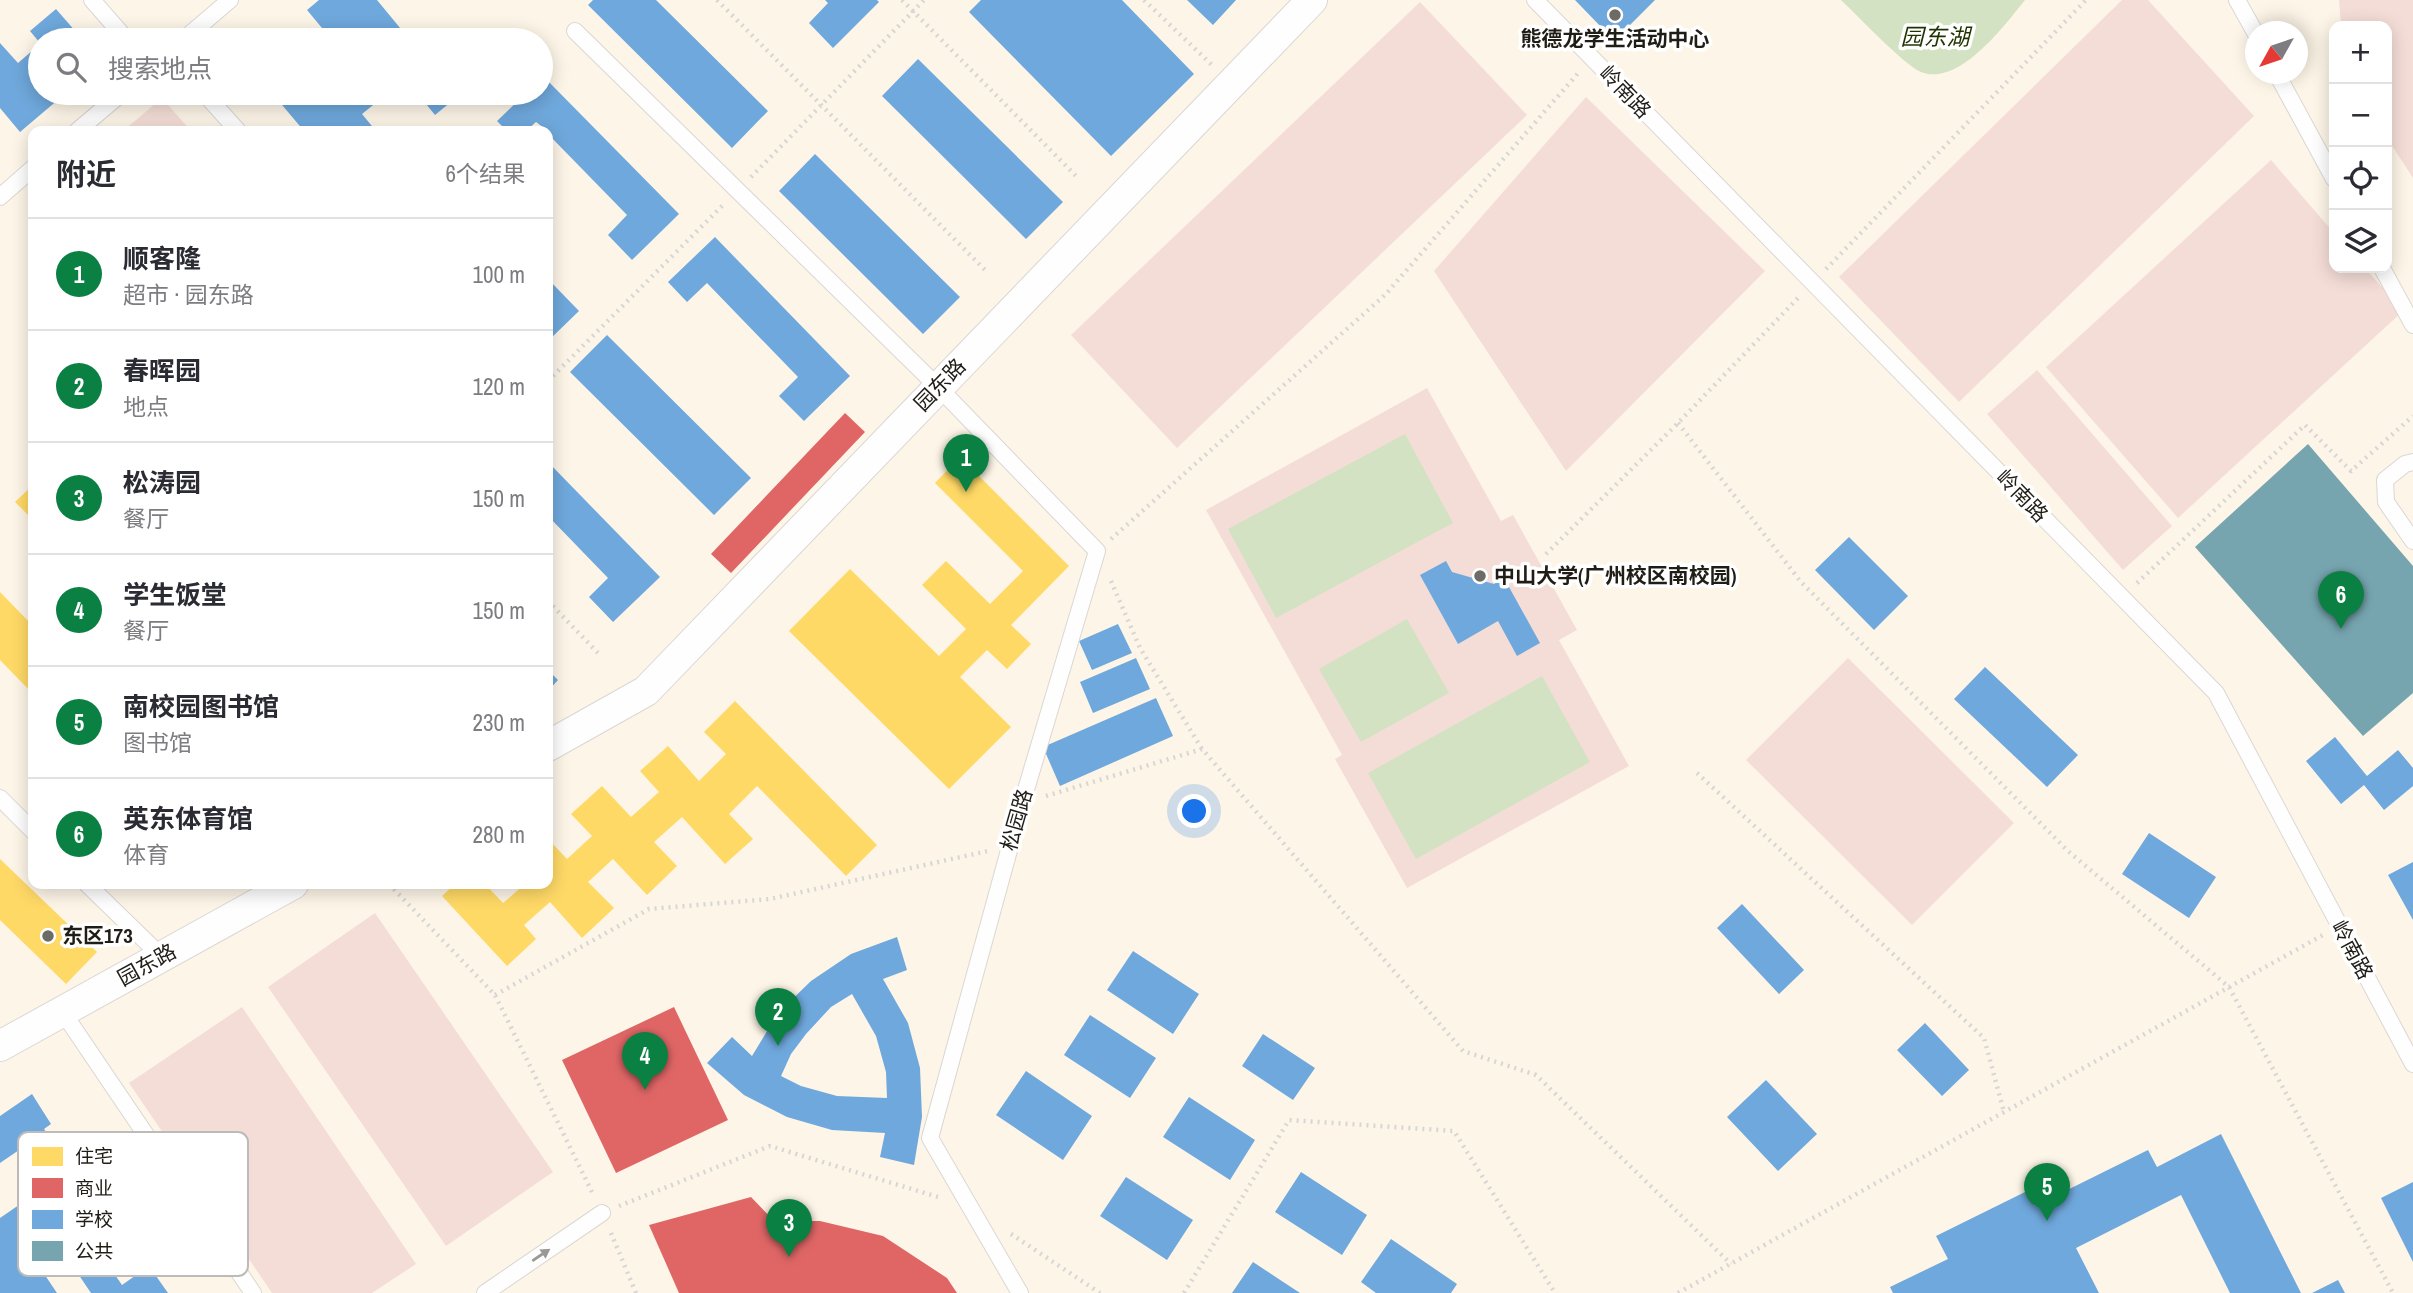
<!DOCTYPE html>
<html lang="zh">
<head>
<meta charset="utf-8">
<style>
	body { margin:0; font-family:"Archivo Narrow","Noto Sans SC",sans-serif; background:#f7f7f7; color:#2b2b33 }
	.controls { position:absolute; right:21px; top:21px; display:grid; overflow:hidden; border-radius:14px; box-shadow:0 4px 18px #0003 }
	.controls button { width:63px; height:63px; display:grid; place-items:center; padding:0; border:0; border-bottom:2px solid #e1e1e2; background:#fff; color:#2b2b33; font:35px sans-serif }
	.compass { position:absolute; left:2245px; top:21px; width:63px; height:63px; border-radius:50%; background:#fff; box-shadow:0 4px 18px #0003; rotate:230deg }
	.you { position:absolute; left:1195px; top:812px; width:24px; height:24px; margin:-18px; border:5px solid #fff; border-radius:50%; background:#1a73e8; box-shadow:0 0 0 10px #1a73e833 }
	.badge { display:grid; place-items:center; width:46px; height:46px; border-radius:50%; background:#0b8043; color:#fff; font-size:23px; font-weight:700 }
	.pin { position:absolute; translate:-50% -58px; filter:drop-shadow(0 2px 4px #0008) }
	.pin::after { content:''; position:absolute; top:37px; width:24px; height:21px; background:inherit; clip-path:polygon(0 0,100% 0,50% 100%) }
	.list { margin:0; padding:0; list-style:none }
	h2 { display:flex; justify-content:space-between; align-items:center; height:91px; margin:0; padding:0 28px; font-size:30px }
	h2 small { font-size:23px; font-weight:400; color:#7c7c81 }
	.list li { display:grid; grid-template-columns:46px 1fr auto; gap:21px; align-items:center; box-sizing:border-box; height:112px; padding:0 28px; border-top:2px solid #e1e1e2 }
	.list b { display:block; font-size:26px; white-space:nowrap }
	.list p { margin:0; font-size:23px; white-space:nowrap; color:#7c7c81 }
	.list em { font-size:23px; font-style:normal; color:#7c7c81 }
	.icon { flex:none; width:38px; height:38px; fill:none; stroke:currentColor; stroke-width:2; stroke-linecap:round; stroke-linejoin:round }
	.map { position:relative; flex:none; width:2413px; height:1293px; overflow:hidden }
	.search { position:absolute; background:#fff; box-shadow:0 4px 18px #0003; left:28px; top:28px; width:525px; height:77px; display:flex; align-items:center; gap:18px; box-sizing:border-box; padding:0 24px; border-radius:38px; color:#7c7c81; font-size:26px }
	.panel { position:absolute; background:#fff; box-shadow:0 4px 18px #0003; left:28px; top:126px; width:525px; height:763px; border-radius:14px }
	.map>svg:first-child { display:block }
</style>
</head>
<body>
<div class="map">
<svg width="2413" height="1293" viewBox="0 0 2413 1293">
	<rect width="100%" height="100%" fill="#fcfbf9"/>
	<path fill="#fdf5e7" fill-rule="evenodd" d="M 0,0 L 2413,0 L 2413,1293 L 0,1293 ZM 2334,26 L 2387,26 L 2387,268 L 2334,268 ZM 2256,32 L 2298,32 L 2298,74 L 2256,74 ZM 40,40 L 541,40 L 541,93 L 40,93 ZM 33,131 L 548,131 L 548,884 L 33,884 Z"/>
	<path fill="#f5ddd7" d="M 2122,0 L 2148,0 L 2254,116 L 1959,402 L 1839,277 Z
		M 2339,0 L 2413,0 L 2413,178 L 2387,138 L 2387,26 L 2341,26 Z
		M 1420,2 L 1527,115 L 1177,448 L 1071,335 Z
		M 1586,97 L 1765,271 L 1566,471 L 1434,271 Z
		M 162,98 L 191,131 L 123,131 Z
		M 2271,160 L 2334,233 L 2334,268 L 2365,268 L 2403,311 L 2178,518 L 2046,367 Z
		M 2037,370 L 2172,526 L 2123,570 L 1987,414 Z
		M 1427,388 L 1501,521 L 1513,515 L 1577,630 L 1559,640 L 1629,766 L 1407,888 L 1335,759 L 1342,755 L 1206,510 Z
		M 1848,658 L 2014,823 L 1912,925 L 1746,760 Z
		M 375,913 L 553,1172 L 446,1246 L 268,987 Z
		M 242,1007 L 416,1264 L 372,1293 L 272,1293 L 129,1083 Z"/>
	<path fill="#d2e2c2" d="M 1841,0 L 2025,0 C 2004,26 1959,87 1921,72 C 1904,65 1857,15 1841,0 Z
		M 1405,434 L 1453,523 L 1276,618 L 1228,529 Z
		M 1407,619 L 1449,693 L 1361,742 L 1319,669 Z
		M 1542,676 L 1590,762 L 1416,859 L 1368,773 Z"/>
	<path fill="#ffd966" d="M 960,457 L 1069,566 L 1011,625 L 1031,644 L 1007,669 L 987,650 L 960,677 L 1011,727 L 949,789 L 789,631 L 850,569 L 939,656 L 966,629 L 922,585 L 946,561 L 990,604 L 1023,571 L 935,483 Z
		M 33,485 L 33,520 L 15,502 Z
		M 0,592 L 33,626 L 33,694 L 0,660 Z
		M 735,701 L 877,845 L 846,876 L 757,786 L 729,814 L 753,839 L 725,864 L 682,817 L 654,842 L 677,866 L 647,895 L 613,859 L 588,882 L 614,908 L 582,938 L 550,902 L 524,925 L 536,939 L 507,966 L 442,896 L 455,884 L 485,884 L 503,903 L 525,884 L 548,884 L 548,839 L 567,859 L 592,836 L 571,814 L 602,786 L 631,817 L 659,792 L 640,771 L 668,746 L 699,781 L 726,754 L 704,732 Z
		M 0,859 L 97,952 L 66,984 L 0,920 Z"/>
	<path fill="#e06666" d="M 845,413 L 865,432 L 731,573 L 711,554 Z
		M 674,1007 L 728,1120 L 616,1173 L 562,1060 Z
		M 751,1197 L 774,1221 L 820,1221 L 883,1236 L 947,1278 L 957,1293 L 679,1293 L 649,1225 Z"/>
	<path fill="#6fa8dc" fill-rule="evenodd" d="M 319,0 L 377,0 L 410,40 L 332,40 L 307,10 Z
		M 593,0 L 656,0 L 768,111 L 732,148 L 588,5 Z
		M 825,0 L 877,0 L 879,2 L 833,48 L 809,23 L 828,3 Z
		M 981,0 L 1122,0 L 1194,74 L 1111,156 L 969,12 Z
		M 1187,0 L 1236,0 L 1213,25 Z
		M 1575,0 L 1655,0 L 1623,32 L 1615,34 L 1604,30 Z
		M 56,9 L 83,40 L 40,40 L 40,43 L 30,31 Z
		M 0,43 L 18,63 L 40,44 L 40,93 L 66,93 L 20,132 L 0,108 Z
		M 918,59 L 1063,202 L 1026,239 L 882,96 Z
		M 543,76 L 679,214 L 632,260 L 608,235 L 627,215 L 548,134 L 548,131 L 536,122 L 526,131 L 507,131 L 497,121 L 526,93 L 541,93 L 541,78 Z
		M 272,93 L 388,93 L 362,114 L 376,131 L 304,131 Z
		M 417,93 L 453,93 L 457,97 L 435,115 Z
		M 815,154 L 960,297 L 923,334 L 779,191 Z
		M 715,237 L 850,376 L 804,421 L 779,396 L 798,377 L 707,283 L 687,302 L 668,282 Z
		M 548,279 L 579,311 L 548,341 Z
		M 607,335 L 751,478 L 714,515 L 570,372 Z
		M 548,462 L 660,577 L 613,622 L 589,597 L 608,578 L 548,516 Z
		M 1849,537 L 1908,596 L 1874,630 L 1815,570 Z
		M 1446,561 L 1452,572 L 1494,584 L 1504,578 L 1540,643 L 1517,656 L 1498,621 L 1458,644 L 1420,575 Z
		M 1118,624 L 1132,653 L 1092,670 L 1079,641 Z
		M 1136,658 L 1150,689 L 1093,713 L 1080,682 Z
		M 1985,667 L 2078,755 L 2047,787 L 1954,699 Z
		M 548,670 L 558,680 L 548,691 Z
		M 1156,698 L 1173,736 L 1060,786 L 1043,747 Z
		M 2335,737 L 2367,776 L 2398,750 L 2413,768 L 2413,786 L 2384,810 L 2364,785 L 2341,804 L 2306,761 Z
		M 2149,833 L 2216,877 L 2189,918 L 2122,874 Z
		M 2413,862 L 2413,920 L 2388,875 Z
		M 1742,904 L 1804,970 L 1779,994 L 1717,928 Z
		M 897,937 L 907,970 L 883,979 L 908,1023 L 920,1068 L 922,1117 L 914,1165 L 880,1157 L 885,1133 L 832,1130 L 787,1117 L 744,1095 L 707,1063 L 732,1037 L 752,1056 L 778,1013 L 811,981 L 851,954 ZM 852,994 L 876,1036 L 886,1072 L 887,1098 L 837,1096 L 801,1086 L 781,1076 L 791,1054 L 806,1034 L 831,1007 Z
		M 1133,951 L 1199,994 L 1173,1034 L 1107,990 Z
		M 1090,1015 L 1156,1058 L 1130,1098 L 1064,1055 Z
		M 1925,1023 L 1969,1070 L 1942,1096 L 1897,1050 Z
		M 1263,1034 L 1315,1068 L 1293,1100 L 1242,1066 Z
		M 1026,1071 L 1092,1116 L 1063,1160 L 996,1115 Z
		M 1766,1080 L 1817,1134 L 1778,1171 L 1727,1117 Z
		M 32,1094 L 51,1124 L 44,1129 L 98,1207 L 106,1202 L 123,1228 L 96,1247 L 122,1285 L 149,1266 L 168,1293 L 91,1293 L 45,1225 L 22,1241 L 57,1293 L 0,1293 L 0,1218 L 48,1185 L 22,1148 L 0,1163 L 0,1116 Z
		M 1189,1097 L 1255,1140 L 1230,1180 L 1163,1137 Z
		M 2221,1134 L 2301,1293 L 2230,1293 L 2181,1195 L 2076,1248 L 2099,1293 L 1893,1293 L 1890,1287 L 1948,1259 L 1936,1236 L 2027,1191 L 2035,1206 L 2148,1150 L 2157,1167 Z
		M 1301,1172 L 1367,1215 L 1342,1255 L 1275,1212 Z
		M 1126,1177 L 1193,1220 L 1167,1260 L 1100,1216 Z
		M 2413,1182 L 2413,1262 L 2381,1198 Z
		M 1391,1239 L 1457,1284 L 1451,1293 L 1376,1293 L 1361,1282 Z
		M 1253,1262 L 1300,1293 L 1232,1293 Z
		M 2338,1280 L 2345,1293 L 2312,1293 Z"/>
	<path fill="#76a5af" d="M 2308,444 L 2413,566 L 2413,693 L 2363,736 L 2195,547 Z"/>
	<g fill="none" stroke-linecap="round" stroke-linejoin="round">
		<defs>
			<path id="lane" d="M 92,0 L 127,40
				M 1535,0 L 2216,693 L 2413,1064
				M 2237,0 L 2256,34
				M 575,31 L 938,387 L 1097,551 L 1022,803 L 930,1138 L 1020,1293
				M 183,40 L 230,0
				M 2277,74 L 2334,179
				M 204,93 L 238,131
				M 77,131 L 122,93
				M 0,197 L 33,168
				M 2382,268 L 2413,325
				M 2413,462 L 2405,464 L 2385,480 L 2386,502 L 2413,541
				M 0,798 L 33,831
				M 87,884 L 162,957
				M 62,1011 L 253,1293
				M 485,1293 L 602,1213"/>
			<path id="street" d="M 548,746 L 646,691 L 1312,0
				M 0,1046 L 293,884"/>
		</defs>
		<use href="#lane" stroke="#dad7d3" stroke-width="18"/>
		<use href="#street" stroke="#dad7d3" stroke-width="32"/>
		<path stroke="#d7d6d5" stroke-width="4.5" stroke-dasharray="2 5" stroke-linecap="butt" d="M 717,0 L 985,270
			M 902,0 L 1079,179
			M 1144,0 L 1212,65
			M 751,177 L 924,0
			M 1826,269 L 2086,0
			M 548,381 L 723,205
			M 1678,423 L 1801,582 L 2068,851 L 2229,987 L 2393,1293
			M 1111,539 L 1385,295 L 1579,72
			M 1546,554 L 1678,423 L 1798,298
			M 1111,581 L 1140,648 L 1202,749
			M 2137,583 L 2305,425 L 2351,471 L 2413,416
			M 548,601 L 598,653
			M 1697,773 L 1984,1038 L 2004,1112
			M 1046,796 L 1202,749 L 1463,1051 L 1536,1075 L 1731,1264
			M 389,884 L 495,995 L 594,1196
			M 495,995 L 649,909 L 770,899 L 988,851
			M 619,1206 L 770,1146 L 938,1197
			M 611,1233 L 636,1293
			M 1011,1234 L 1100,1293
			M 1184,1293 L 1289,1120 L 1454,1131 L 1555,1293
			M 1678,1293 L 2323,935"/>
		<use href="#lane" stroke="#fffefe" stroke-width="16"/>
		<use href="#street" stroke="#fffefe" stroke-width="30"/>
	</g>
	<defs><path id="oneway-solid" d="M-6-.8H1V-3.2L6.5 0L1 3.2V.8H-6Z" transform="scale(1.75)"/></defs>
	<use fill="#9b9996" href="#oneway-solid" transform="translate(541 1255) rotate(-34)"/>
	<g fill="#6d6b66" stroke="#fff" stroke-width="2.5">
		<circle cx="1615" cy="15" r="7"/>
		<circle cx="1480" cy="576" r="7"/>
		<circle cx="48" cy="936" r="7"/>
	</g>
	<g text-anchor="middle" stroke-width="7" stroke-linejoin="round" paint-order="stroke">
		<g font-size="21" font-weight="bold" fill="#201d17" stroke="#fff" text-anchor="start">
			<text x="1615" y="46" text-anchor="middle">熊德龙学生活动中心</text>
			<text x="1494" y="583">中山大学(广州校区南校园)</text>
			<text x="62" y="943">东区173</text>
		</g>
		<g font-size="21" fill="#201d17" stroke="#fff">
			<text transform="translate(1625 92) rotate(46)" y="7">岭南路</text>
			<text transform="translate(940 385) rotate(-46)" y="7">园东路</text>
			<text transform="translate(2022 496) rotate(46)" y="7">岭南路</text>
			<text transform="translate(1017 820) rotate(-74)" y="7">松园路</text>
			<text transform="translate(2352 950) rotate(62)" y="7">岭南路</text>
			<text transform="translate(147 965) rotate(-29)" y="7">园东路</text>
		</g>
		<g font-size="23" font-style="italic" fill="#1f3301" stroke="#fff">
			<text x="1935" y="45">园东湖</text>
		</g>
	</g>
	<rect x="18" y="1132" width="230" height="144" rx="10" fill="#fff" stroke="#bcbbb9" stroke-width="2"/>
	<rect x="32" y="1147" width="31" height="19" fill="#ffd966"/>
	<rect x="32" y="1178" width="31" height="20" fill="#e06666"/>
	<rect x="32" y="1210" width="31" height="19" fill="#6fa8dc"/>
	<rect x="32" y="1241" width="31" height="20" fill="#76a5af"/>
	<g font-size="19" fill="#201d17">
		<text x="75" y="1163">住宅</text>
		<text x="75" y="1195">商业</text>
		<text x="75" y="1226">学校</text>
		<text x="75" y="1258">公共</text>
	</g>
</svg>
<div class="controls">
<button>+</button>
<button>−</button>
<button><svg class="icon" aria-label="locate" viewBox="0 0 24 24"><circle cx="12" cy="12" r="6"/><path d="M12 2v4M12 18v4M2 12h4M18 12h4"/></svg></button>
<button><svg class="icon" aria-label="layers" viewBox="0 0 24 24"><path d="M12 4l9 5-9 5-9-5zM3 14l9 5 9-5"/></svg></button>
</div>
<svg class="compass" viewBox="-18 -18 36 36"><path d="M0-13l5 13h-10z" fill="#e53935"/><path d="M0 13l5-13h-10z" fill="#7c7c81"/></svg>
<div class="you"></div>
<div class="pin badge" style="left:966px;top:492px">1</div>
<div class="pin badge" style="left:778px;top:1046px">2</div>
<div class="pin badge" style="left:789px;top:1257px">3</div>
<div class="pin badge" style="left:645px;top:1090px">4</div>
<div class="pin badge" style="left:2047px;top:1221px">5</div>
<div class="pin badge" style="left:2341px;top:629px">6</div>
<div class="search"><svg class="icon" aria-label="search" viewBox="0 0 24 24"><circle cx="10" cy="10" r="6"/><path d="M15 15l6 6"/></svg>搜索地点</div>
<section class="panel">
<h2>附近<small>6个结果</small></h2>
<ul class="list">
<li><span class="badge">1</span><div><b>顺客隆</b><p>超市 · 园东路</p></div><em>100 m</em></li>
<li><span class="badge">2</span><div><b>春晖园</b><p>地点</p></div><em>120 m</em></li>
<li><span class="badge">3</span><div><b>松涛园</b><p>餐厅</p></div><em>150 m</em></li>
<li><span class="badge">4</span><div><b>学生饭堂</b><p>餐厅</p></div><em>150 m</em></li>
<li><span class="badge">5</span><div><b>南校园图书馆</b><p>图书馆</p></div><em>230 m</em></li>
<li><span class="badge">6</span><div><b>英东体育馆</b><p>体育</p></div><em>280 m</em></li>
</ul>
</section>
</div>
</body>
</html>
